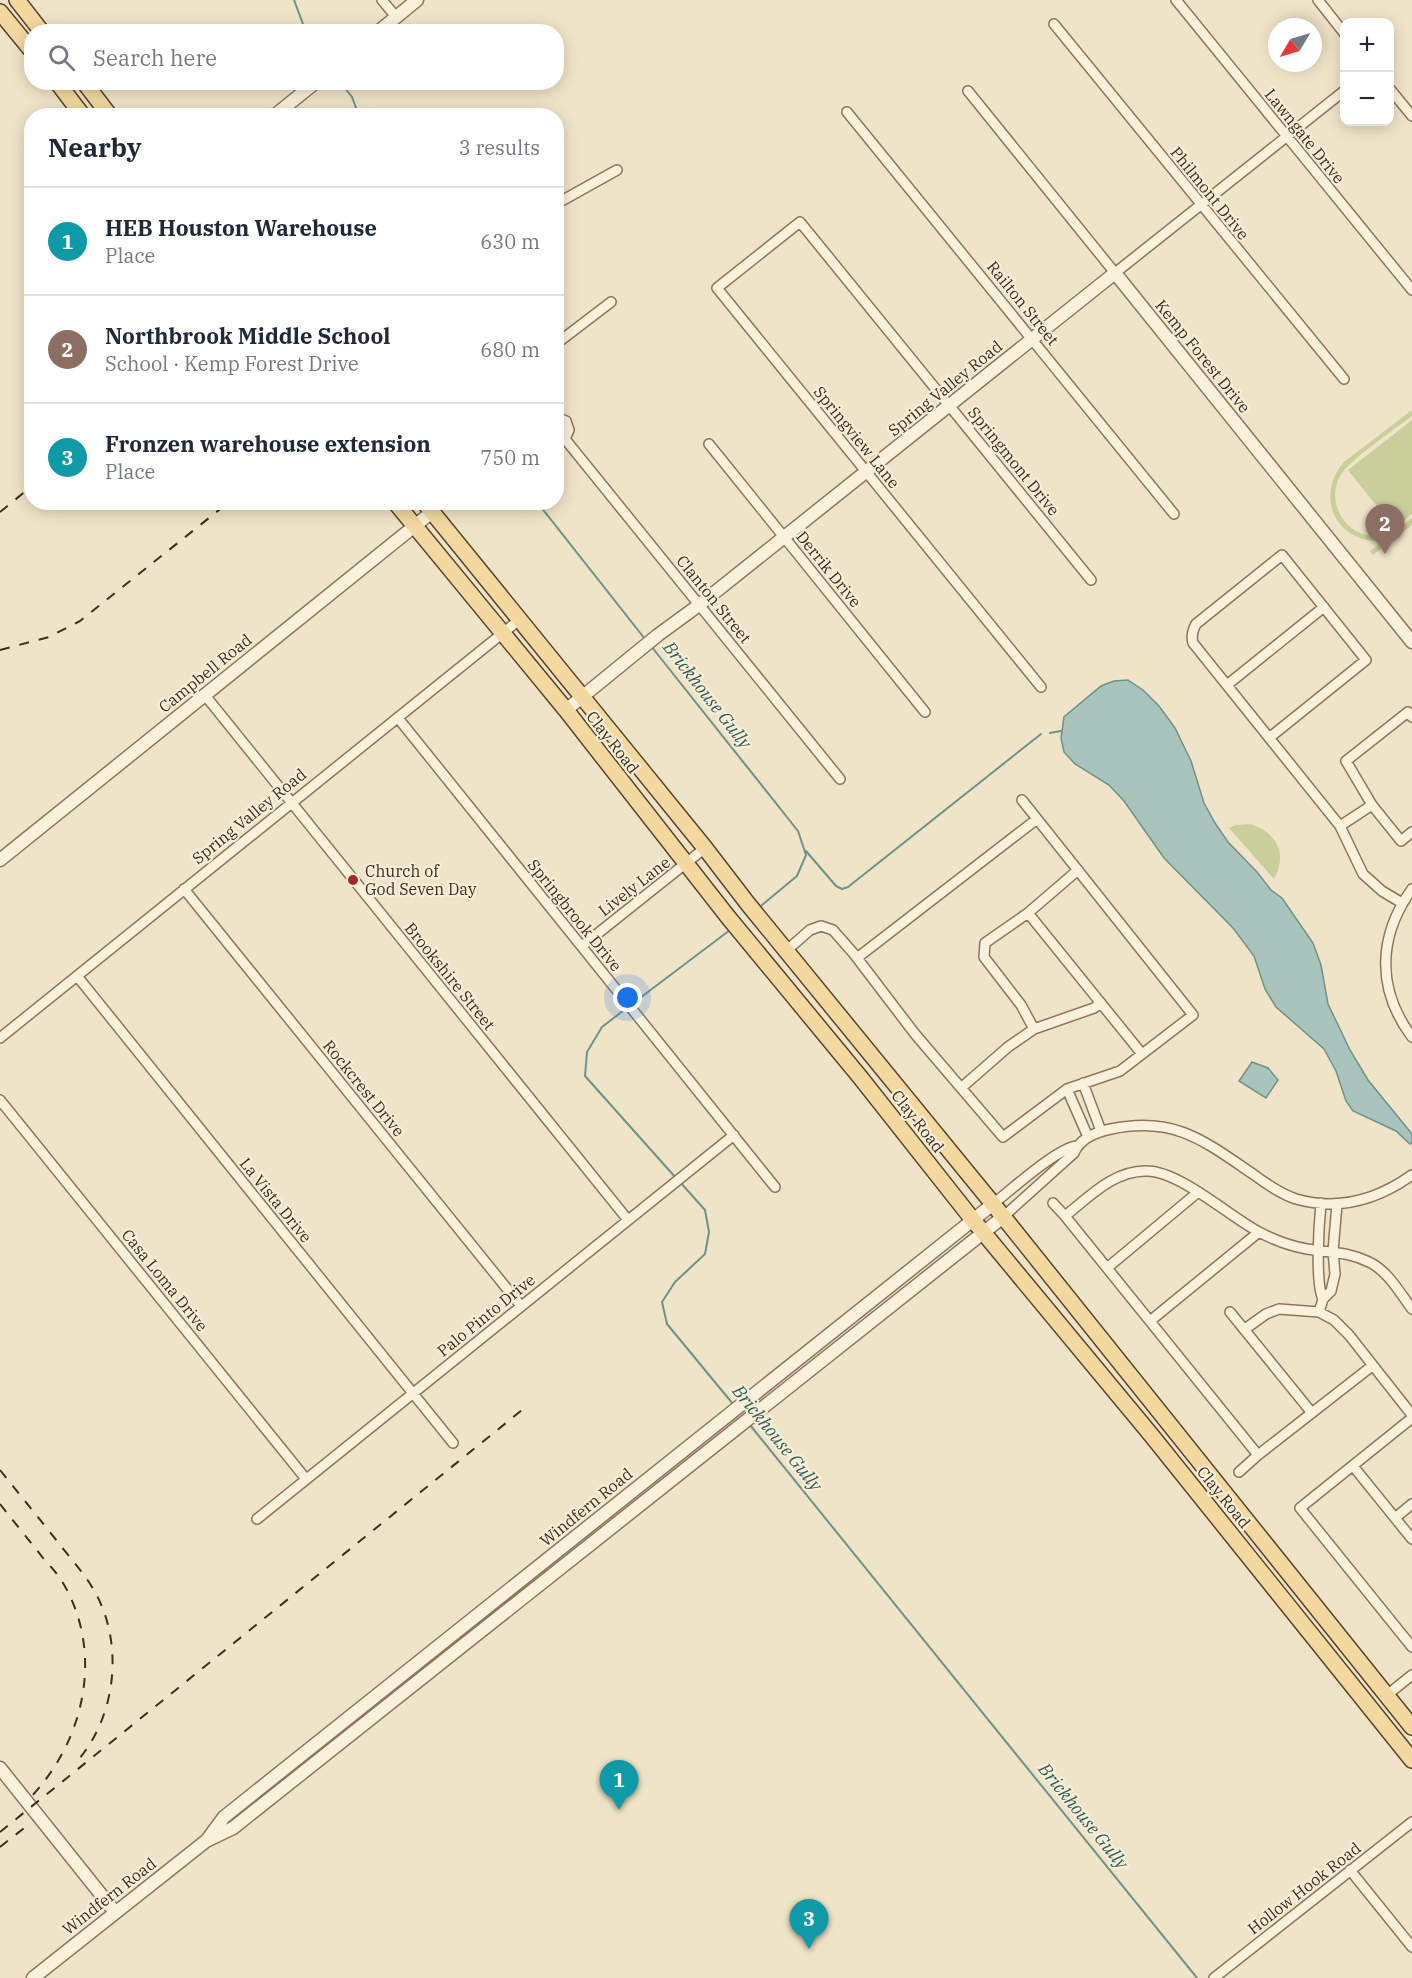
<!DOCTYPE html>
<html lang="en">
<head>
<meta charset="utf-8">
<style>
	body { margin:0; font-family:"IBM Plex Serif",serif; background:#f6f6f7; color:#1f2937 }
	.controls { position:absolute; right:18px; top:18px; display:grid; overflow:hidden; border-radius:12px; box-shadow:0 3px 15px #0003 }
	.controls button { width:54px; height:54px; display:grid; place-items:center; padding:0; border:0; border-bottom:2px solid #e0e1e3; background:#fff; color:#1f2937; font:30px sans-serif }
	.compass { position:absolute; left:1268px; top:18px; width:54px; height:54px; border-radius:50%; background:#fff; box-shadow:0 3px 15px #0003; rotate:232deg }
	.you { position:absolute; left:628px; top:998px; width:21px; height:21px; margin:-15px; border:4px solid #fff; border-radius:50%; background:#1a73e8; box-shadow:0 0 0 9px #1a73e833 }
	.badge { display:grid; place-items:center; width:39px; height:39px; border-radius:50%; background:#db2777; color:#fff; font-size:20px; font-weight:700 }
	.pin { position:absolute; translate:-50% -50px; filter:drop-shadow(0 2px 3px #0008) }
	.pin::after { content:''; position:absolute; top:32px; width:21px; height:18px; background:inherit; clip-path:polygon(0 0,100% 0,50% 100%) }
	.list { margin:0; padding:0; list-style:none }
	h2 { display:flex; justify-content:space-between; align-items:center; height:78px; margin:0; padding:0 24px; font-size:26px }
	h2 small { font-size:20px; font-weight:400; color:#747a83 }
	.list li { display:grid; grid-template-columns:39px 1fr auto; gap:18px; align-items:center; box-sizing:border-box; height:108px; padding:0 24px; border-top:2px solid #e0e1e3 }
	.list b { display:block; font-size:22px; white-space:nowrap }
	.list p { margin:0; font-size:20px; white-space:nowrap; color:#747a83 }
	.list em { font-size:20px; font-style:normal; color:#747a83 }
	.icon { flex:none; width:33px; height:33px; fill:none; stroke:currentColor; stroke-width:2; stroke-linecap:round; stroke-linejoin:round }
	.map { position:relative; flex:none; width:1412px; height:1978px; overflow:hidden }
	.search { position:absolute; background:#fff; box-shadow:0 3px 15px #0003; left:24px; top:24px; width:540px; height:66px; display:flex; align-items:center; gap:15px; box-sizing:border-box; padding:0 21px; border-radius:24px; color:#747a83; font-size:22px }
	.panel { position:absolute; background:#fff; box-shadow:0 3px 15px #0003; left:24px; top:108px; width:540px; height:402px; border-radius:24px }
	.map>svg:first-child { display:block }
</style>
</head>
<body>
<div class="map">
<svg width="1412" height="1978" viewBox="0 0 1412 1978">
	<rect width="100%" height="100%" fill="#f0e4c8"/>
	<path fill="#c9cf9b" d="M 1412,410 L 1412,416 C 1395,429 1349,460 1340,476 C 1325,504 1347,539 1380,536 C 1393,534 1402,526 1412,518 L 1412,525 L 1373,555 L 1370,551 L 1378,545 L 1376,541 C 1333,539 1316,494 1344,462 Z
		M 1412,420 L 1412,514 L 1394,528 L 1348,470 Z
		M 1250,824 C 1277,832 1288,854 1274,879 L 1229,828 L 1236,825 Z"/>
	<path fill="#a9c4bc" stroke="#6f938a" stroke-width="1.5" d="M 1128,680 L 1143,690 L 1159,706 L 1175,728 L 1191,761 L 1204,803 L 1215,823 L 1228,842 L 1257,872 L 1271,890 L 1282,898 L 1313,943 L 1321,965 L 1328,1004 L 1350,1050 L 1368,1080 L 1412,1134 L 1412,1143 L 1410,1144 L 1396,1131 L 1353,1111 L 1346,1101 L 1336,1071 L 1324,1049 L 1276,1007 L 1265,989 L 1254,956 L 1233,928 L 1164,858 L 1124,801 L 1109,785 L 1075,764 L 1064,752 L 1061,738 L 1064,717 L 1101,686 L 1114,681 Z
		M 1252,1062 L 1268,1068 L 1278,1080 L 1266,1098 L 1239,1081 Z"/>
	<g fill="none" stroke-linecap="round" stroke-linejoin="round">
		<path stroke="#6f938a" stroke-width="2" d="M 294,0 L 306,32
			M 340,82 L 352,97 L 359,116
			M 537,502 L 645,639
			M 651,646 L 798,831 L 806,855 L 797,876 L 762,905
			M 1050,733 L 1061,731
			M 806,851 L 836,886 L 842,889 L 848,887 L 1041,734
			M 632,1004 L 730,930
			M 628,1007 L 602,1027 L 587,1052 L 585,1076 L 676,1178
			M 680,1182 L 705,1210 L 709,1232 L 705,1254 L 675,1282 L 662,1302 L 667,1324 L 733,1404
			M 750,1425 L 1197,1978"/>
		<defs>
			<path id="minor" d="M 382,0 L 396,17
				M 1176,0 L 1412,290
				M 1318,0 L 1344,33
				M 1054,24 L 1344,379
				M 1390,89 L 1412,116
				M 968,91 L 1115,273 L 1344,91
				M 847,112 L 1174,514
				M 556,204 L 617,170
				M 556,344 L 611,302
				M 556,417 L 566,421 L 569,430 L 565,439 L 556,441
				M 565,439 L 840,779
				M 709,444 L 925,712
				M 1227,685 L 1324,607
				M 1041,687 L 717,288 L 800,222 L 1091,580
				M 204,694 L 628,1220
				M 1412,717 L 1408,712 L 1346,761 L 1372,805 L 1401,841 L 1412,832
				M 398,718 L 775,1187
				M 1269,738 L 1366,660 L 1282,555 L 1196,624 C 1192,631 1191,636 1193,643 L 1340,826 L 1363,874 L 1382,891 L 1402,903
				M 1340,826 L 1372,805
				M 184,889 L 521,1306
				M 1412,889 C 1378,936 1376,989 1412,1037
				M 1028,913 L 1142,1054
				M 582,946 L 705,848
				M 786,951 L 810,930 L 821,926 L 833,930 L 854,954 L 915,1034 L 1003,1137 L 1067,1089 L 1120,1071 L 1193,1015 L 1022,800
				M 857,958 L 1037,819
				M 77,976 L 453,1443
				M 1034,1029 L 1021,1005 L 984,957 L 985,943 L 1028,913 L 1078,870
				M 0,1038 L 519,620
				M 1083,1083 L 1101,1131
				M 961,1088 L 1008,1047 L 1034,1029 L 1094,1008 L 1101,1003
				M 1067,1089 L 1088,1137
				M 0,1100 L 306,1479
				M 1053,1203 L 1065,1216 C 1089,1197 1114,1170 1147,1171 C 1179,1171 1229,1216 1259,1232 C 1274,1240 1290,1246 1307,1249 C 1330,1253 1346,1251 1369,1262 C 1387,1270 1400,1293 1412,1309
				M 1321,1203 C 1319,1223 1315,1283 1323,1299
				M 993,1204 C 1011,1190 1057,1148 1077,1146
				M 1065,1216 L 1258,1455 L 1239,1472
				M 1003,1217 L 1074,1153 C 1080,1138 1096,1132 1111,1129 C 1174,1116 1203,1140 1253,1174 C 1265,1183 1281,1194 1296,1199 C 1338,1211 1377,1200 1412,1175
				M 1107,1268 L 1197,1193
				M 1230,1312 L 1312,1413
				M 1319,1312 L 1323,1299 L 1331,1291 L 1335,1274 L 1333,1251 L 1337,1204
				M 1150,1321 L 1259,1232
				M 1245,1329 L 1266,1314 L 1279,1309 L 1319,1312 L 1334,1320 L 1349,1335 L 1412,1415
				M 1412,1418 L 1300,1508 L 1412,1647
				M 1258,1455 L 1372,1366
				M 1353,1466 L 1412,1539
				M 1395,1518 L 1412,1504
				M 257,1519 L 734,1135
				M 1387,1695 L 1412,1675
				M 1350,1870 L 1412,1947
				M 1214,1978 L 1412,1822"/>
			<path id="tertiary" d="M 378,32 L 417,0
				M 274,116 L 316,82
				M 566,710 L 658,635 L 699,605 L 1115,273 L 1412,642
				M 0,860 L 432,512
				M 0,1768 L 115,1912
				M 207,1840 L 224,1817 L 993,1204
				M 33,1978 L 206,1841 L 233,1828 L 1003,1217"/>
			<path id="primary" d="M 17,0 L 42,32
				M 0,12 L 32,51
				M 57,82 L 83,116
				M 84,82 L 110,116
				M 395,502 L 566,710 L 728,917 L 860,1077 L 973,1220 L 1152,1436 L 1412,1760
				M 424,502 L 705,848 L 748,904 L 993,1204 L 1412,1727"/>
		</defs>
		<use href="#minor" stroke="#8d765c" stroke-width="12"/>
		<use href="#tertiary" stroke="#8d765c" stroke-width="15"/>
		<use href="#primary" stroke="#5b4430" stroke-width="18"/>
		<use href="#minor" stroke="#faf1dc" stroke-width="9"/>
		<use href="#tertiary" stroke="#faf1dc" stroke-width="12"/>
		<use href="#primary" stroke="#f3d9a0" stroke-width="15"/>
		<path stroke="#3d2e20" stroke-width="2" stroke-dasharray="10 10" stroke-linecap="butt" d="M 0,512 L 32,486
			M 0,650 L 49,637 L 80,621 L 229,502
			M 0,1470 C 19,1494 38,1517 57,1541 C 70,1558 85,1574 95,1592 C 124,1644 116,1715 79,1759
			M 0,1504 C 14,1522 29,1540 43,1558 C 50,1566 58,1574 63,1583 C 105,1654 84,1744 27,1801
			M 0,1832 L 527,1406
			M 0,1847 L 28,1825"/>
	</g>
	<circle fill="#9e2a2b" stroke="#f7eed8" stroke-width="2" cx="353" cy="880" r="6"/>
	<g text-anchor="middle" stroke-width="4.5" stroke-linejoin="round" paint-order="stroke">
		<g font-size="16" fill="#3d2e20" stroke="#f7eed8">
			<text transform="translate(1305 136) rotate(51)" y="6">Lawngate Drive</text>
			<text transform="translate(1210 193) rotate(51)" y="6">Philmont Drive</text>
			<text transform="translate(1023 303) rotate(51)" y="6">Railton Street</text>
			<text transform="translate(1203 356) rotate(51)" y="6">Kemp Forest Drive</text>
			<text transform="translate(945 388) rotate(-39)" y="6">Spring Valley Road</text>
			<text transform="translate(857 437) rotate(51)" y="6">Springview Lane</text>
			<text transform="translate(1014 461) rotate(51)" y="6">Springmont Drive</text>
			<text transform="translate(829 569) rotate(51)" y="6">Derrik Drive</text>
			<text transform="translate(714 599) rotate(51)" y="6">Clanton Street</text>
			<text transform="translate(205 673) rotate(-39)" y="6">Campbell Road</text>
			<text transform="translate(613 742) rotate(52)" y="6">Clay Road</text>
			<text transform="translate(249 816) rotate(-39)" y="6">Spring Valley Road</text>
			<text transform="translate(634 886) rotate(-38)" y="6">Lively Lane</text>
			<text transform="translate(575 915) rotate(51)" y="6">Springbrook Drive</text>
			<text transform="translate(450 976) rotate(51)" y="6">Brookshire Street</text>
			<text transform="translate(364 1088) rotate(51)" y="6">Rockcrest Drive</text>
			<text transform="translate(918 1121) rotate(52)" y="6">Clay Road</text>
			<text transform="translate(276 1200) rotate(51)" y="6">La Vista Drive</text>
			<text transform="translate(165 1280) rotate(51)" y="6">Casa Loma Drive</text>
			<text transform="translate(486 1315) rotate(-39)" y="6">Palo Pinto Drive</text>
			<text transform="translate(1224 1497) rotate(51)" y="6">Clay Road</text>
			<text transform="translate(586 1507) rotate(-39)" y="6">Windfern Road</text>
			<text transform="translate(1304 1888) rotate(-38)" y="6">Hollow Hook Road</text>
			<text transform="translate(109 1896) rotate(-38)" y="6">Windfern Road</text>
		</g>
		<g font-size="16" fill="#3d2e20" stroke="#f7eed8" text-anchor="start">
			<text x="365" y="877">Church of<tspan x="365" dy="18">God Seven Day</tspan></text>
		</g>
		<g font-size="18" font-style="italic" fill="#2f5d5a" stroke="#f7eed8">
			<text transform="translate(707 695) rotate(52)" y="6">Brickhouse Gully</text>
			<text transform="translate(777 1438) rotate(51)" y="6">Brickhouse Gully</text>
			<text transform="translate(1083 1816) rotate(51)" y="6">Brickhouse Gully</text>
		</g>
	</g>
</svg>
<div class="controls">
<button>+</button>
<button>−</button>
</div>
<svg class="compass" viewBox="-18 -18 36 36"><path d="M0-13l5 13h-10z" fill="#e53935"/><path d="M0 13l5-13h-10z" fill="#747a83"/></svg>
<div class="you"></div>
<div class="pin badge" style="left:619px;top:1810px;background:#0f9aa8">1</div>
<div class="pin badge" style="left:1385px;top:554px;background:#8d6e63">2</div>
<div class="pin badge" style="left:809px;top:1949px;background:#0f9aa8">3</div>
<div class="search"><svg class="icon" aria-label="search" viewBox="0 0 24 24"><circle cx="10" cy="10" r="6"/><path d="M15 15l6 6"/></svg>Search here</div>
<section class="panel">
<h2>Nearby<small>3 results</small></h2>
<ul class="list">
<li><span class="badge" style="background:#0f9aa8">1</span><div><b>HEB Houston Warehouse</b><p>Place</p></div><em>630 m</em></li>
<li><span class="badge" style="background:#8d6e63">2</span><div><b>Northbrook Middle School</b><p>School · Kemp Forest Drive</p></div><em>680 m</em></li>
<li><span class="badge" style="background:#0f9aa8">3</span><div><b>Fronzen warehouse extension</b><p>Place</p></div><em>750 m</em></li>
</ul>
</section>
</div>
</body>
</html>
